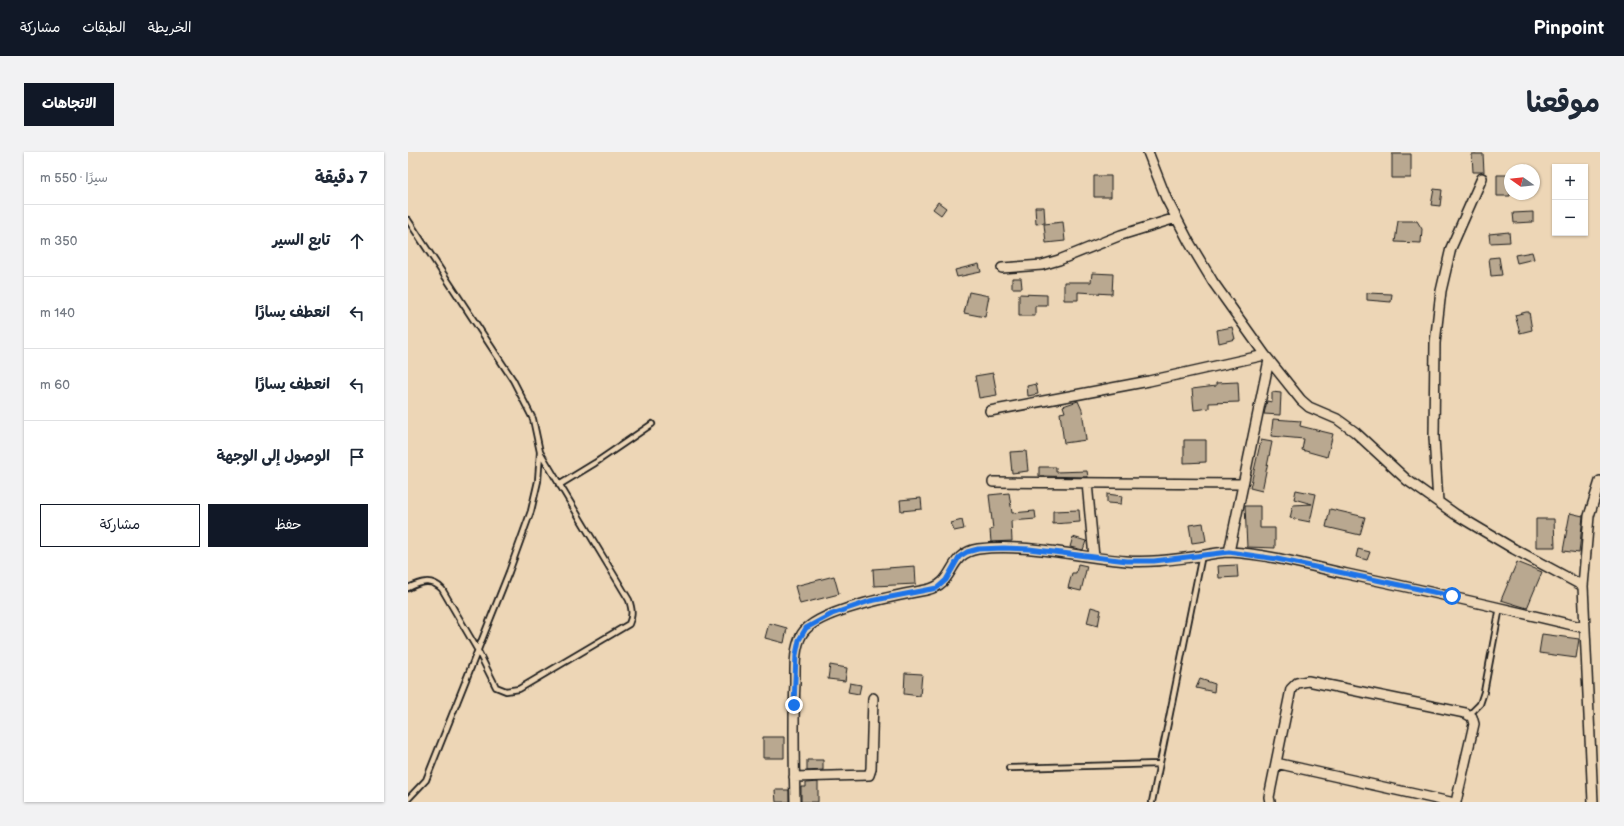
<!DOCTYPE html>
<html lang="ar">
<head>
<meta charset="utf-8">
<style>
	body { margin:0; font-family:"Balsamiq Sans","Playpen Sans Arabic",sans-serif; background:#f2f2f3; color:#1f2937; direction:rtl }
	.controls { position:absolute; right:12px; top:12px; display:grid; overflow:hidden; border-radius:0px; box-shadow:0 1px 3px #0004 }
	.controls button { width:36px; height:36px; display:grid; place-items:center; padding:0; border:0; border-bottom:1px solid #e0e1e3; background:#fff; color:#1f2937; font:20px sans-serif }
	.compass { position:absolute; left:1096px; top:12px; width:36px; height:36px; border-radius:50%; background:#fff; box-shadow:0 1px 3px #0004; rotate:285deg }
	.stop { position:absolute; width:12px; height:12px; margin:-9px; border:3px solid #1a73e8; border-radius:50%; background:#fff }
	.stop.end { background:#1a73e8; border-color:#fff; box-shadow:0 1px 4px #0008 }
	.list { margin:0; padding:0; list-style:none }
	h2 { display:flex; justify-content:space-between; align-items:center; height:52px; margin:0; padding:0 16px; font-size:17px }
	h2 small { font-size:13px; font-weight:400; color:#747a83 }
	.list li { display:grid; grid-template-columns:26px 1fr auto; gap:12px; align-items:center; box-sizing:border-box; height:72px; padding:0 16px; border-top:1px solid #e0e1e3 }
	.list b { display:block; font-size:15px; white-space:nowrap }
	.list em { font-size:13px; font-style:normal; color:#747a83 }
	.actions { display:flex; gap:8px; padding:12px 16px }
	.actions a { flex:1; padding:9px 0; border:1px solid #111827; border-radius:0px; text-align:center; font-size:14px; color:#111827 }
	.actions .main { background:#111827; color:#fff }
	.icon { flex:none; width:22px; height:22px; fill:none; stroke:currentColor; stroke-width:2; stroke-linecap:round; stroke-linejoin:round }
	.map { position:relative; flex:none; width:1192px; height:650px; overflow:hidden; direction:ltr; border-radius:0px }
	header { display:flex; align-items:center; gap:24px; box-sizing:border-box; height:56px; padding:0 20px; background:#111827; color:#fff }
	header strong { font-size:19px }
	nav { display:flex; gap:22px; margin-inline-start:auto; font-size:14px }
	.intro { display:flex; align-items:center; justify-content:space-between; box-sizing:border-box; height:96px; padding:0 24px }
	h1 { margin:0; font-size:28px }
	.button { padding:10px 18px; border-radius:0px; background:#111827; color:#fff; font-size:14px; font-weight:700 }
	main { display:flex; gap:24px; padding:0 24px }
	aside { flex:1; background:#fff; border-radius:0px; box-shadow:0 1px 3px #0004 }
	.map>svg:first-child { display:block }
</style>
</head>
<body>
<header>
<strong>Pinpoint</strong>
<nav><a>الخريطة</a><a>الطبقات</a><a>مشاركة</a></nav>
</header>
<div class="intro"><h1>موقعنا</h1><a class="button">الاتجاهات</a></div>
<main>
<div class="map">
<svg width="1192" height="650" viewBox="0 0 1192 650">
	<rect width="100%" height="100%" fill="#edd6b6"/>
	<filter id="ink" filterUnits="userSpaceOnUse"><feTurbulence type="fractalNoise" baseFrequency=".025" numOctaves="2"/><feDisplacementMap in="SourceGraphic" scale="8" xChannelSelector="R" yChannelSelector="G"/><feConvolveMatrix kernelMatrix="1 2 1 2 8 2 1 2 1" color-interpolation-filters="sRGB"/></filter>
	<g filter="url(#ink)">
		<path fill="#b9a890" stroke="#1c1c1c" d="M 984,2 L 1003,2 L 1003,26 L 984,26 Z
			M 1064,2 L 1075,2 L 1076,20 L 1065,20 Z
			M 1089,23 L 1102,23 L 1102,44 L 1089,44 Z
			M 686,24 L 703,24 L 703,45 L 686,45 Z
			M 1026,37 L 1034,38 L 1032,54 L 1023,53 Z
			M 530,50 L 538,56 L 533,63 L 525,57 Z
			M 627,55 L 636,55 L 637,71 L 628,72 Z
			M 1125,60 L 1125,70 L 1106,71 L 1105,61 Z
			M 990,69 L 1009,69 L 1014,77 L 1013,91 L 987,90 Z
			M 655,70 L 657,89 L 638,91 L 636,72 Z
			M 1101,80 L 1102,90 L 1082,91 L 1081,82 Z
			M 1124,100 L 1126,107 L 1109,111 L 1107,103 Z
			M 1091,105 L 1094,123 L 1083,124 L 1081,106 Z
			M 571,112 L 573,120 L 549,125 L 547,118 Z
			M 684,121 L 705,122 L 704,142 L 670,140 L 670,148 L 656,148 L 656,130 L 683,130 Z
			M 604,126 L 613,126 L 614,136 L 604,136 Z
			M 561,140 L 581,144 L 577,165 L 556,161 Z
			M 959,141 L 984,142 L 983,150 L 959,148 Z
			M 611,142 L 639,143 L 639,154 L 627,154 L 627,164 L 611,164 Z
			M 1118,160 L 1121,160 L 1124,178 L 1112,181 L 1107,163 Z
			M 824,175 L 827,187 L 811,191 L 809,178 Z
			M 585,221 L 589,243 L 571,246 L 567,224 Z
			M 830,230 L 831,250 L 801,251 L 801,256 L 786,258 L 784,237 L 808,234 L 808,231 Z
			M 628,232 L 630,242 L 620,244 L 619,234 Z
			M 864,240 L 873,241 L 872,263 L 856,262 L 859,249 L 864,250 Z
			M 670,249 L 674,258 L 678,288 L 656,291 L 652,261 L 657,260 L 655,254 Z
			M 865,267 L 893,269 L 892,274 L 925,282 L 919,305 L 894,298 L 896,287 L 863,284 Z
			M 776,288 L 798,288 L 798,310 L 776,311 Z
			M 853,288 L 864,290 L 854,339 L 842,336 Z
			M 618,299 L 620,319 L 604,321 L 602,300 Z
			M 631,315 L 648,315 L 648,320 L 679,319 L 680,325 L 631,324 Z
			M 888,338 L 908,342 L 902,370 L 882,366 L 885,353 L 904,352 L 886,347 Z
			M 601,341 L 604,361 L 627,359 L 628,367 L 603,369 L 604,389 L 583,390 L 582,378 L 585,377 L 581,343 Z
			M 699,342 L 714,344 L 713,352 L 699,351 Z
			M 513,346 L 514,357 L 493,359 L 492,348 Z
			M 837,354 L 852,354 L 852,376 L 867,376 L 867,396 L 839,395 Z
			M 922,357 L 957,365 L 952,383 L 918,375 Z
			M 671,358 L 672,370 L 645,372 L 645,359 Z
			M 1162,361 L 1175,364 L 1171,401 L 1155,399 Z
			M 1128,367 L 1146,367 L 1147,395 L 1128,395 Z
			M 554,368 L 556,377 L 546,379 L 543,371 Z
			M 795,371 L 798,389 L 784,391 L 781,373 Z
			M 665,385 L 678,389 L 675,398 L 662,395 Z
			M 950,397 L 962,400 L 959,408 L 948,405 Z
			M 1109,410 L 1134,420 L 1119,456 L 1093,448 Z
			M 670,412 L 679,414 L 673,439 L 660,436 L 664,421 L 668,421 Z
			M 829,413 L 830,425 L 811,426 L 810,414 Z
			M 507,414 L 508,432 L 466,434 L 465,417 Z
			M 426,424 L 431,442 L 392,452 L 387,434 Z
			M 683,455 L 693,458 L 690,474 L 679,471 Z
			M 361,471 L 379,476 L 376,491 L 357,486 Z
			M 1134,482 L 1171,487 L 1168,506 L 1131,501 Z
			M 422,513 L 439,516 L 437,529 L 420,527 Z
			M 497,521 L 514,522 L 512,544 L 496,542 Z
			M 792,527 L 807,532 L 806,540 L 788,536 Z
			M 442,531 L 453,533 L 451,542 L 440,540 Z
			M 355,585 L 376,585 L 376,606 L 355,606 Z
			M 399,608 L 415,608 L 415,618 L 399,619 Z
			M 410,630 L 410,650 L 393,650 L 393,635 L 398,635 L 398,631 Z
			M 367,638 L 381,638 L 381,650 L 368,650 Z"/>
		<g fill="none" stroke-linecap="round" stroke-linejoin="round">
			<defs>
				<path id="service" d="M 0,68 L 105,228 L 125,267 L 132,300 L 130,329 L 123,359 L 101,420 L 18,628 L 0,647
					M 151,333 L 187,311 L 244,272
					M 0,436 C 13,430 23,426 34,437 L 69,497 L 88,535 L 98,539 L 111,537 L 221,472 C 225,463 224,457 221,448 L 132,300
					M 1061,563 L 1072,552 L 1076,540 L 1092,455
					M 601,616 L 752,612
					M 744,650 L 794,403"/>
				<path id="minor" d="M 740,0 L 758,46 L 781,90 L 805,130 L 857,203 L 893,248 L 901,255 L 929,267 L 947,280 L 999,328 L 1047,362 L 1106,397 L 1175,434
					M 594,116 L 634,113 L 651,108 L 713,83 L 768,66
					M 582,259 L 741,229 L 857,203
					M 585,330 L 835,332
					M 679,331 L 686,405
					M 1030,350 L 1026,285 L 1027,191 L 1033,139 L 1043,96 L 1074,26
					M 821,400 L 861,208
					M 868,611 L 1042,650
					M 386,625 L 461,623 L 463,617 L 465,546
					M 387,650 C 386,610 385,570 387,531 C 387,515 386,496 394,482 C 408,458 491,443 518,438 C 549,432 538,402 570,397 C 619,391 669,405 718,409 C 743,411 768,407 792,404 C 802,402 812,400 822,400 C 860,402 902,414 939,422 C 1019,439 1098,457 1177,476
					M 862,650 L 861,645 L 883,537 L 889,531 L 900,529 L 1057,561 L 1064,565 L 1066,572 L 1048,650
					M 1185,650 L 1175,434 L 1181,364 L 1192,329"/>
			</defs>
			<use href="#service" stroke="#1c1c1c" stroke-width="8"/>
			<use href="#minor" stroke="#1c1c1c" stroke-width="12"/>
			<use href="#service" stroke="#edd6b6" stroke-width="4.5"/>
			<use href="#minor" stroke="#edd6b6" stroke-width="9"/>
		</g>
	</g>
	<g fill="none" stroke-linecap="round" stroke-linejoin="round" filter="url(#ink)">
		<path stroke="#1a73e8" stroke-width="5" d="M 386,553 L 388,503 L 391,488 L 398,476 L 424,462 L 462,449 L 529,436 L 538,428 L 551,405 L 559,400 L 570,397 L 596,396 L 621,397 L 719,409 L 746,409 L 821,400 L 869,407 L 1044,444"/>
	</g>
</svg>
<div class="controls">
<button>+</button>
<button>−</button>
</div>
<svg class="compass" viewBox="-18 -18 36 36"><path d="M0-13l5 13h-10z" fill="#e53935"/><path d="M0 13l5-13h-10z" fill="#747a83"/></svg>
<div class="stop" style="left:1044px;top:444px"></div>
<div class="stop end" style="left:386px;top:553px"></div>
</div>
<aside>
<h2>7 دقيقة<small>سيرًا · 550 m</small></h2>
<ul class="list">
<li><svg class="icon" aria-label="ahead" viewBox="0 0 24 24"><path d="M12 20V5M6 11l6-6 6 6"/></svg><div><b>تابع السير</b></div><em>350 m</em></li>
<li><svg class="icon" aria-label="left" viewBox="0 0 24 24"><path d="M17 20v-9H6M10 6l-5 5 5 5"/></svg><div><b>انعطف يسارًا</b></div><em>140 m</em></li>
<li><svg class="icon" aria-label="left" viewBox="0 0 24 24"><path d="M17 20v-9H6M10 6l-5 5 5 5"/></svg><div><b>انعطف يسارًا</b></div><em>60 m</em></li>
<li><svg class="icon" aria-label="arrive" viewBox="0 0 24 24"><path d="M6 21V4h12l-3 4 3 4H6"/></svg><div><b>الوصول إلى الوجهة</b></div></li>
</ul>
<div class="actions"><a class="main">حفظ</a><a>مشاركة</a></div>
</aside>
</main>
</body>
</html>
